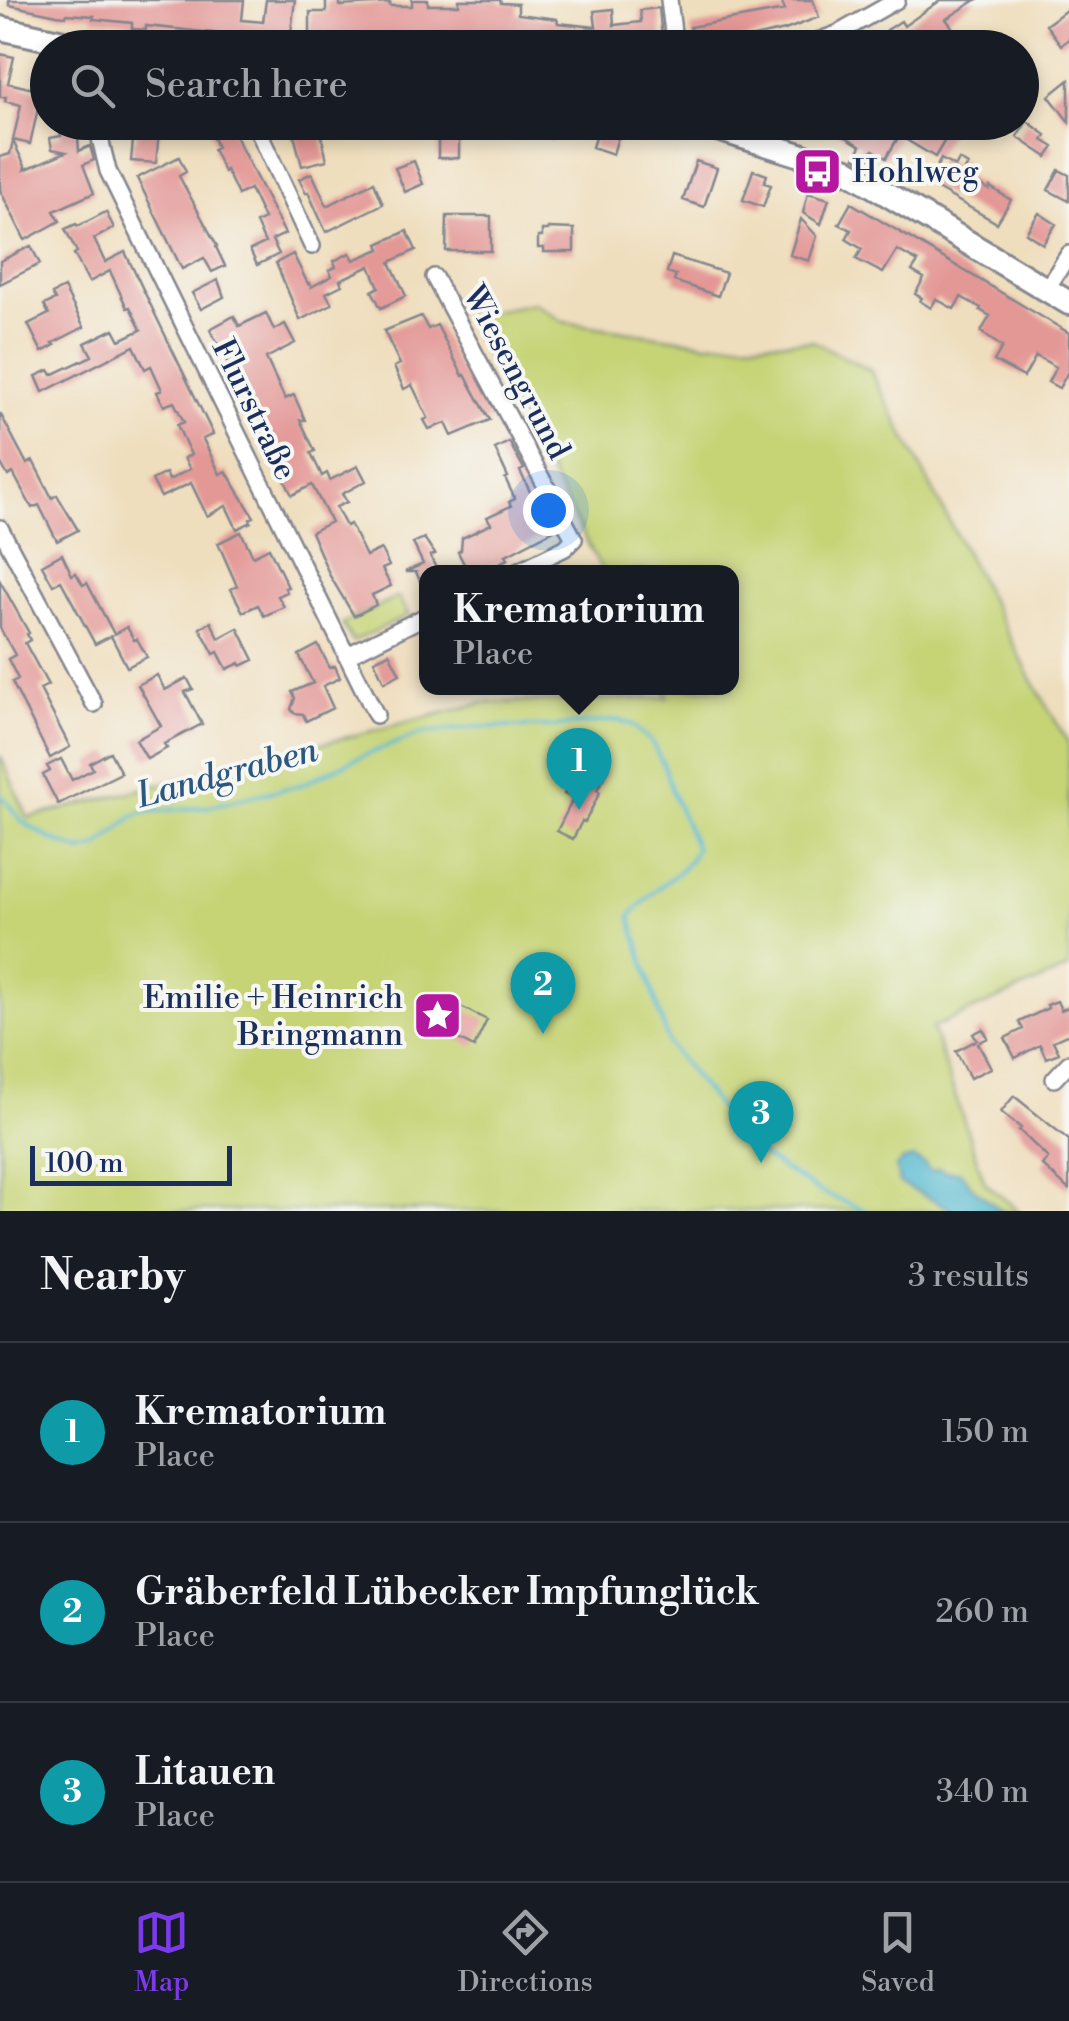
<!DOCTYPE html>
<html lang="en">
<head>
<meta charset="utf-8">
<style>
	body { margin:0; font-family:"Libre Bodoni",serif; background:#242831; color:#f1f3f6 }
	.scale { position:absolute; left:30px; bottom:25px; width:202px; box-sizing:border-box; padding-left:10px; border:5px solid #1b2f5e; border-top:0; font-size:28px; line-height:35px; white-space:nowrap; color:#1b2f5e; -webkit-text-stroke:8px #f6f6f2; paint-order:stroke }
	.you { position:absolute; left:548px; top:510px; width:35px; height:35px; margin:-25px; border:8px solid #fff; border-radius:50%; background:#1a73e8; box-shadow:0 0 0 15px #1a73e833 }
	.badge { display:grid; place-items:center; width:65px; height:65px; border-radius:50%; background:#7c3aed; color:#fff; font-size:32px; font-weight:700 }
	.pin { position:absolute; translate:-50% -82px; filter:drop-shadow(0 2px 5px #0008) }
	.pin::after { content:''; position:absolute; top:52px; width:35px; height:30px; background:inherit; clip-path:polygon(0 0,100% 0,50% 100%) }
	.popup { position:absolute; left:419px; top:565px; width:320px; height:130px; box-sizing:border-box; display:grid; place-content:center; border-radius:20px; background:#171b24; filter:drop-shadow(0 2px 8px #0005); font-size:32px; white-space:nowrap; color:#9ea1a6 }
	.popup b { font-size:38px; color:#f1f3f6 }
	.popup::after { content:''; position:absolute; left:50%; top:100%; margin-left:-20px; border:20px solid transparent; border-top-color:#171b24 }
	.list { margin:0; padding:0; list-style:none }
	h2 { display:flex; justify-content:space-between; align-items:center; height:130px; margin:0; padding:0 40px; font-size:42px }
	h2 small { font-size:32px; font-weight:400; color:#9ea1a6 }
	.list li { display:grid; grid-template-columns:65px 1fr auto; gap:30px; align-items:center; box-sizing:border-box; height:180px; padding:0 40px; border-top:2px solid #363941 }
	.list b { display:block; font-size:38px; white-space:nowrap }
	.list p { margin:0; font-size:32px; white-space:nowrap; color:#9ea1a6 }
	.list em { font-size:32px; font-style:normal; color:#9ea1a6 }
	.icon { flex:none; width:55px; height:55px; fill:none; stroke:currentColor; stroke-width:2; stroke-linecap:round; stroke-linejoin:round }
	.map { position:relative; flex:none; width:1069px; height:1211px; overflow:hidden }
	.search { position:absolute; background:#171b24; box-shadow:0 5px 15px #0003; left:30px; right:30px; top:30px; height:110px; display:flex; align-items:center; gap:25px; box-sizing:border-box; padding:0 35px; border-radius:55px; color:#9ea1a6; font-size:38px }
	.sheet { height:670px; background:#171b24 }
	nav { display:flex; justify-content:space-around; align-items:center; box-sizing:border-box; height:140px; border-top:2px solid #363941; background:#171b24; font-size:28px; color:#9ea1a6 }
	nav a { display:grid; justify-items:center; gap:5px }
	nav .on { color:#7c3aed }
	.map>svg:first-child { display:block }
</style>
</head>
<body>
<div class="map">
<svg width="1069" height="1211" viewBox="0 0 1069 1211">
	<rect width="100%" height="100%" fill="#f6f6f2"/>
	<filter id="ink" filterUnits="userSpaceOnUse"><feTurbulence type="fractalNoise" baseFrequency=".01" numOctaves="2"/><feDisplacementMap in="SourceGraphic" scale="20" xChannelSelector="R" yChannelSelector="G"/><feConvolveMatrix kernelMatrix="1 2 1 2 8 2 1 2 1" color-interpolation-filters="sRGB"/></filter>
	<filter id="wash" filterUnits="userSpaceOnUse"><feTurbulence type="fractalNoise" baseFrequency=".0048" numOctaves="4" result="noise"/><feDisplacementMap in="SourceGraphic" scale="40" xChannelSelector="R" yChannelSelector="G"/><feGaussianBlur stdDeviation="2.25" result="paint"/><feColorMatrix in="noise" values="0 0 0 0 0 0 0 0 0 0 0 0 0 0 0 0 0 1.4 0 .05"/><feComposite in="paint" operator="in"/></filter>
	<g filter="url(#wash)">
		<rect width="100%" height="100%" fill="#efdebd"/>
		<path fill="#c6d476" stroke="#70826a" stroke-width="2.5" d="M 534,303 L 564,322 L 706,343 L 813,341 L 870,370 L 1032,680 L 1069,744 L 1069,968 L 932,1028 L 985,1183 L 1019,1211 L 0,1211 L 0,755 L 28,818 L 482,703 L 668,697 L 664,688 L 732,688 L 732,572 L 603,572 L 466,316 Z
			M 398,597 L 409,615 L 353,642 L 342,624 Z"/>
		<path fill="#50b7ce" stroke="#367396" stroke-width="2.5" d="M 912,1158 L 924,1163 L 929,1170 L 933,1171 L 939,1168 L 943,1171 L 961,1172 L 972,1187 L 1002,1211 L 955,1211 L 899,1183 L 896,1167 L 902,1161 Z"/>
		<g fill="none" stroke-linecap="round" stroke-linejoin="round">
			<path stroke="#50b7ce" stroke-width="4" d="M 0,794 L 23,822 L 51,839 L 81,851 L 99,846 L 132,817 L 143,812 L 206,807 L 300,785 L 360,757 L 422,733 L 478,727 L 554,727 L 618,720 L 631,724 L 651,741 L 665,768 L 672,792 L 696,848 C 685,872 673,875 655,891 C 646,899 638,908 630,916 L 669,1045 L 712,1099 L 743,1144 L 820,1192 L 867,1211"/>
		</g>
		<g id="blocks">
			<path fill="#e39896" d="M 9,0 L 244,0 L 242,20 L 263,22 L 266,0 L 295,0 L 290,41 L 146,26 L 146,30 L 132,29 L 132,23 L 93,19 L 94,16 L 67,14 L 66,16 L 57,15 L 9,5 Z
				M 328,0 L 340,0 L 340,6 L 390,3 L 390,6 L 412,6 L 412,0 L 428,0 L 428,5 L 459,5 L 459,0 L 500,0 L 501,3 L 518,4 L 518,14 L 557,19 L 558,23 L 596,27 L 594,11 L 613,9 L 614,25 L 641,22 L 640,10 L 659,8 L 662,39 L 639,41 L 640,48 L 623,48 L 623,45 L 567,48 L 531,44 L 532,38 L 504,38 L 504,35 L 372,41 L 310,39 L 310,12 L 326,12 L 326,1 Z
				M 781,0 L 813,0 L 819,17 L 785,30 L 730,42 L 731,46 L 725,48 L 719,48 L 717,41 L 695,47 L 690,27 L 785,10 Z
				M 941,0 L 976,0 L 946,19 L 955,31 L 932,48 L 899,48 L 887,30 L 901,21 L 904,26 Z
				M 1069,8 L 1069,39 L 1061,45 L 1046,25 Z
				M 0,54 L 14,57 L 8,83 L 42,91 L 30,144 L 13,140 L 21,105 L 5,101 L 6,97 L 0,97 Z
				M 1069,80 L 1069,122 L 1049,96 Z
				M 1027,121 L 1046,135 L 1043,140 L 1054,147 L 1047,157 L 1017,137 Z
				M 60,122 L 77,122 L 79,151 L 90,146 L 94,160 L 83,165 L 94,193 L 54,211 L 60,221 L 25,240 L 0,190 L 0,157 L 10,154 L 13,141 L 25,166 L 24,170 L 66,152 L 52,149 L 50,138 L 61,136 Z
				M 206,122 L 228,122 L 285,234 L 272,240 L 279,254 L 257,265 L 250,250 L 265,243 L 256,223 L 264,219 L 250,189 L 238,195 L 226,170 L 224,172 L 213,149 L 217,147 Z
				M 268,122 L 318,122 L 327,160 L 302,166 L 293,131 L 273,135 Z
				M 438,122 L 453,122 L 453,134 L 459,134 L 459,158 L 438,158 Z
				M 512,122 L 556,122 L 550,138 Z
				M 839,122 L 872,122 L 898,138 L 886,158 L 873,150 L 866,163 L 855,157 L 861,146 L 834,130 Z
				M 915,122 L 920,122 L 936,132 L 941,124 L 951,130 L 935,157 L 905,139 Z
				M 598,128 L 619,134 L 613,154 L 592,147 Z
				M 137,129 L 159,131 L 156,163 L 131,161 L 133,140 L 136,141 Z
				M 179,157 L 186,172 L 179,176 L 217,246 L 216,247 L 225,266 L 212,272 L 204,258 L 182,269 L 137,178 Z
				M 941,159 L 955,167 L 959,160 L 968,165 L 962,174 L 989,190 L 990,187 L 1011,200 L 997,223 L 927,183 Z
				M 414,161 L 423,184 L 405,192 L 395,168 Z
				M 696,161 L 717,168 L 704,207 L 683,200 Z
				M 753,170 L 767,175 L 764,183 L 771,185 L 763,207 L 743,200 Z
				M 1059,170 L 1069,175 L 1069,201 L 1048,190 Z
				M 312,173 L 327,206 L 374,182 L 383,204 L 326,232 L 308,192 L 306,193 L 299,179 Z
				M 808,193 L 829,199 L 821,224 L 803,213 Z
				M 851,203 L 1069,333 L 1069,370 L 1059,388 L 1048,382 L 1056,367 L 1036,356 L 1024,377 L 994,361 L 1002,347 L 981,332 L 990,316 L 980,310 L 981,308 L 961,297 L 954,309 L 936,299 L 931,308 L 920,301 L 922,298 L 915,294 L 924,278 L 912,271 L 918,262 L 897,250 L 883,273 L 856,259 L 862,249 L 846,239 L 851,230 L 839,224 Z
				M 106,212 L 114,228 L 94,239 L 105,262 L 125,252 L 153,310 L 213,434 L 203,439 L 220,474 L 226,471 L 254,517 L 250,519 L 251,522 L 237,529 L 226,506 L 207,516 L 191,483 L 161,497 L 152,480 L 166,473 L 169,480 L 190,469 L 184,458 L 191,455 L 177,425 L 184,422 L 174,402 L 164,406 L 157,392 L 162,390 L 151,366 L 145,369 L 134,346 L 43,392 L 36,376 L 49,370 L 52,375 L 92,356 L 85,343 L 114,329 L 120,340 L 141,330 L 130,307 L 127,308 L 110,271 L 89,282 L 74,254 L 77,252 L 65,229 L 76,224 L 78,226 Z
				M 1039,213 L 1056,224 L 1043,244 L 1026,233 Z
				M 447,216 L 491,216 L 491,251 L 446,251 Z
				M 801,219 L 817,236 L 809,261 L 790,255 Z
				M 548,228 L 574,229 L 574,252 L 544,252 L 544,248 L 538,248 L 538,237 L 542,237 L 542,230 L 548,230 Z
				M 407,231 L 416,250 L 390,262 L 406,296 L 381,308 L 372,291 L 379,287 L 370,266 L 340,280 L 342,285 L 326,293 L 332,304 L 300,320 L 276,263 L 293,254 L 308,284 L 309,283 L 311,287 L 332,276 L 329,270 L 336,267 L 334,261 L 350,253 L 354,260 L 380,249 L 378,244 Z
				M 31,246 L 40,264 L 0,284 L 0,261 Z
				M 672,256 L 726,273 L 718,296 L 674,281 L 676,275 L 667,272 Z
				M 218,280 L 224,297 L 201,309 L 192,293 Z
				M 64,288 L 84,327 L 53,343 L 55,345 L 42,352 L 28,324 L 49,314 L 44,305 L 55,300 L 52,294 Z
				M 266,313 L 274,330 L 285,324 L 295,343 L 266,358 L 285,399 L 294,395 L 305,420 L 300,420 L 315,451 L 311,453 L 322,476 L 327,473 L 330,480 L 358,466 L 366,481 L 342,494 L 347,502 L 336,507 L 346,526 L 350,524 L 366,556 L 381,549 L 389,566 L 382,569 L 391,586 L 372,595 L 376,605 L 354,616 L 330,576 L 311,532 L 331,522 L 312,485 L 292,495 L 238,384 L 236,385 L 226,367 L 229,366 L 210,329 L 234,316 L 239,326 Z
				M 421,316 L 428,329 L 437,325 L 463,376 L 465,375 L 490,420 L 452,436 L 446,423 L 429,429 L 424,420 L 428,418 L 412,385 L 404,389 L 394,367 L 400,364 L 384,331 Z
				M 0,413 L 27,464 L 33,461 L 52,498 L 57,495 L 78,530 L 57,541 L 39,505 L 32,508 L 13,473 L 8,476 L 0,462 Z
				M 509,442 L 524,469 L 520,471 L 535,502 L 539,500 L 554,530 L 506,555 L 508,559 L 480,572 L 468,572 L 458,552 L 461,550 L 462,538 L 491,524 L 487,517 L 511,506 L 509,502 L 515,499 L 505,478 L 508,477 L 495,449 Z
				M 241,532 L 253,556 L 269,548 L 288,587 L 285,588 L 287,592 L 278,596 L 284,607 L 264,616 L 258,605 L 243,612 L 231,589 L 237,586 L 218,543 Z
				M 424,538 L 435,554 L 430,556 L 438,572 L 426,572 L 426,594 L 416,572 L 405,572 L 423,564 L 413,543 Z
				M 62,554 L 72,575 L 76,573 L 83,585 L 87,583 L 114,634 L 127,627 L 134,640 L 137,639 L 147,657 L 127,667 L 111,636 L 95,644 L 61,581 L 53,585 L 42,565 Z
				M 0,581 L 29,633 L 27,634 L 30,640 L 25,643 L 48,685 L 40,689 L 70,747 L 50,758 L 12,682 L 18,679 L 8,659 L 15,655 L 0,628 Z
				M 211,622 L 219,638 L 238,628 L 254,660 L 241,666 L 240,663 L 227,669 L 218,652 L 214,654 L 200,628 Z
				M 318,645 L 330,668 L 335,666 L 340,678 L 323,686 L 333,708 L 306,721 L 303,714 L 294,713 L 291,709 L 295,698 L 292,692 L 313,683 L 299,655 Z
				M 389,653 L 400,674 L 384,682 L 374,660 Z
				M 157,675 L 165,690 L 187,678 L 193,689 L 185,692 L 202,724 L 164,744 L 167,748 L 147,759 L 136,740 L 161,726 L 138,685 Z
				M 110,752 L 121,773 L 58,804 L 43,775 L 50,771 L 47,766 L 61,759 L 72,780 L 93,769 L 90,763 Z
				M 590,765 L 606,773 L 597,790 L 600,792 L 585,822 L 582,821 L 573,839 L 557,831 L 573,799 L 564,794 L 570,781 L 579,785 Z
				M 1057,1001 L 1061,1010 L 1069,1007 L 1069,1034 L 1053,1041 L 1059,1053 L 1046,1058 L 1040,1045 L 1015,1058 L 1005,1038 L 1023,1029 L 1019,1022 L 1048,1008 L 1047,1005 Z
				M 455,1004 L 487,1020 L 474,1047 L 442,1031 Z
				M 983,1029 L 988,1038 L 978,1043 L 991,1068 L 970,1078 L 956,1051 L 977,1040 L 973,1034 Z
				M 1014,1096 L 1069,1140 L 1069,1190 L 1042,1165 L 1048,1158 L 1019,1130 L 1021,1128 L 1001,1112 Z"/>
		</g>
	</g>
	<g filter="url(#ink)">
		<use href="#blocks" fill-opacity="0" stroke="#85868e" stroke-width="2.5"/>
		<g fill="none" stroke-linecap="round" stroke-linejoin="round">
			<defs>
				<path id="minor" d="M 669,0 L 675,48
					M 799,48 L 837,34 L 897,0
					M 96,122 L 108,171 L 376,715
					M 254,122 L 312,246
					M 434,277 L 574,539 L 565,548 L 516,572
					M 1046,290 L 1069,254
					M 0,528 L 94,704
					M 346,656 L 426,616
					M 1054,1079 L 1069,1063"/>
				<path id="secondary" d="M 0,28 L 90,48
					M 695,122 L 845,169 L 1069,303"/>
			</defs>
			<use href="#minor" stroke="#85868e" stroke-width="20"/>
			<use href="#secondary" stroke="#85868e" stroke-width="28"/>
			<use href="#minor" stroke="#fff" stroke-width="15"/>
			<use href="#secondary" stroke="#fff" stroke-width="22"/>
		</g>
	</g>
	<defs>
		<symbol id="bus-square" viewBox="-11 -11 22 22"><rect x="-9" y="-9" width="18" height="18" rx="4" fill="#b5179e" stroke="#f6f6f2"/><path d="M-5-6H5V4H4V6H2V4H-2V6H-4V4H-5ZM-3.5-4V0h7V-4ZM-3.5 1.2v1.5H-2V1.2ZM2 1.2v1.5H3.5V1.2Z" fill="#fff"/></symbol>
		<symbol id="sight-square" viewBox="-11 -11 22 22"><rect x="-9" y="-9" width="18" height="18" rx="4" fill="#b5179e" stroke="#f6f6f2"/><path d="M0-6L1.8-2.2L6-1.7L2.9 1.2L3.7 5.4L0 3.3L-3.7 5.4L-2.9 1.2L-6-1.7L-1.8-2.2Z" fill="#fff"/></symbol>
	</defs>
	<g fill-rule="evenodd">
		<use href="#bus-square" x="790" y="144" width="55" height="55"/>
		<use href="#sight-square" x="410" y="988" width="55" height="55"/>
	</g>
	<g text-anchor="middle" stroke-width="8" stroke-linejoin="round" paint-order="stroke">
		<g font-size="32" fill="#1b2f5e" stroke="#f6f6f2" text-anchor="start">
			<text x="852" y="182">Hohlweg</text>
			<text x="403" y="1008" text-anchor="end">Emilie + Heinrich<tspan x="403" dy="37">Bringmann</tspan></text>
		</g>
		<g font-size="32" fill="#1b2f5e" stroke="#f6f6f2">
			<text transform="translate(517 372) rotate(62)" y="11">Wiesengrund</text>
			<text transform="translate(255 409) rotate(64)" y="11">Flurstraße</text>
		</g>
		<g font-size="35" font-style="italic" fill="#2b5880" stroke="#f6f6f2">
			<text transform="translate(227 772) rotate(-15)" y="12">Landgraben</text>
		</g>
	</g>
</svg>
<div class="scale">100 m</div>
<div class="you"></div>
<div class="pin badge" style="left:579px;top:810px;background:#0f9aa8">1</div>
<div class="popup"><b>Krematorium</b>Place</div>
<div class="pin badge" style="left:543px;top:1034px;background:#0f9aa8">2</div>
<div class="pin badge" style="left:761px;top:1163px;background:#0f9aa8">3</div>
<div class="search"><svg class="icon" aria-label="search" viewBox="0 0 24 24"><circle cx="10" cy="10" r="6"/><path d="M15 15l6 6"/></svg>Search here</div>
</div>
<section class="sheet">
<h2>Nearby<small>3 results</small></h2>
<ul class="list">
<li><span class="badge" style="background:#0f9aa8">1</span><div><b>Krematorium</b><p>Place</p></div><em>150 m</em></li>
<li><span class="badge" style="background:#0f9aa8">2</span><div><b>Gräberfeld Lübecker Impfunglück</b><p>Place</p></div><em>260 m</em></li>
<li><span class="badge" style="background:#0f9aa8">3</span><div><b>Litauen</b><p>Place</p></div><em>340 m</em></li>
</ul>
</section>
<nav>
<a class="on"><svg class="icon" aria-label="map" viewBox="0 0 24 24"><path d="M3 6l6-2 6 2 6-2v14l-6 2-6-2-6 2zM9 4v14M15 6v14"/></svg>Map</a>
<a><svg class="icon" aria-label="directions" viewBox="0 0 24 24"><path d="M12 3l9 9-9 9-9-9zM9 14v-3h6M13 9l2 2-2 2"/></svg>Directions</a>
<a><svg class="icon" aria-label="saved" viewBox="0 0 24 24"><path d="M7 4h10v16l-5-4-5 4z"/></svg>Saved</a>
</nav>
</body>
</html>
